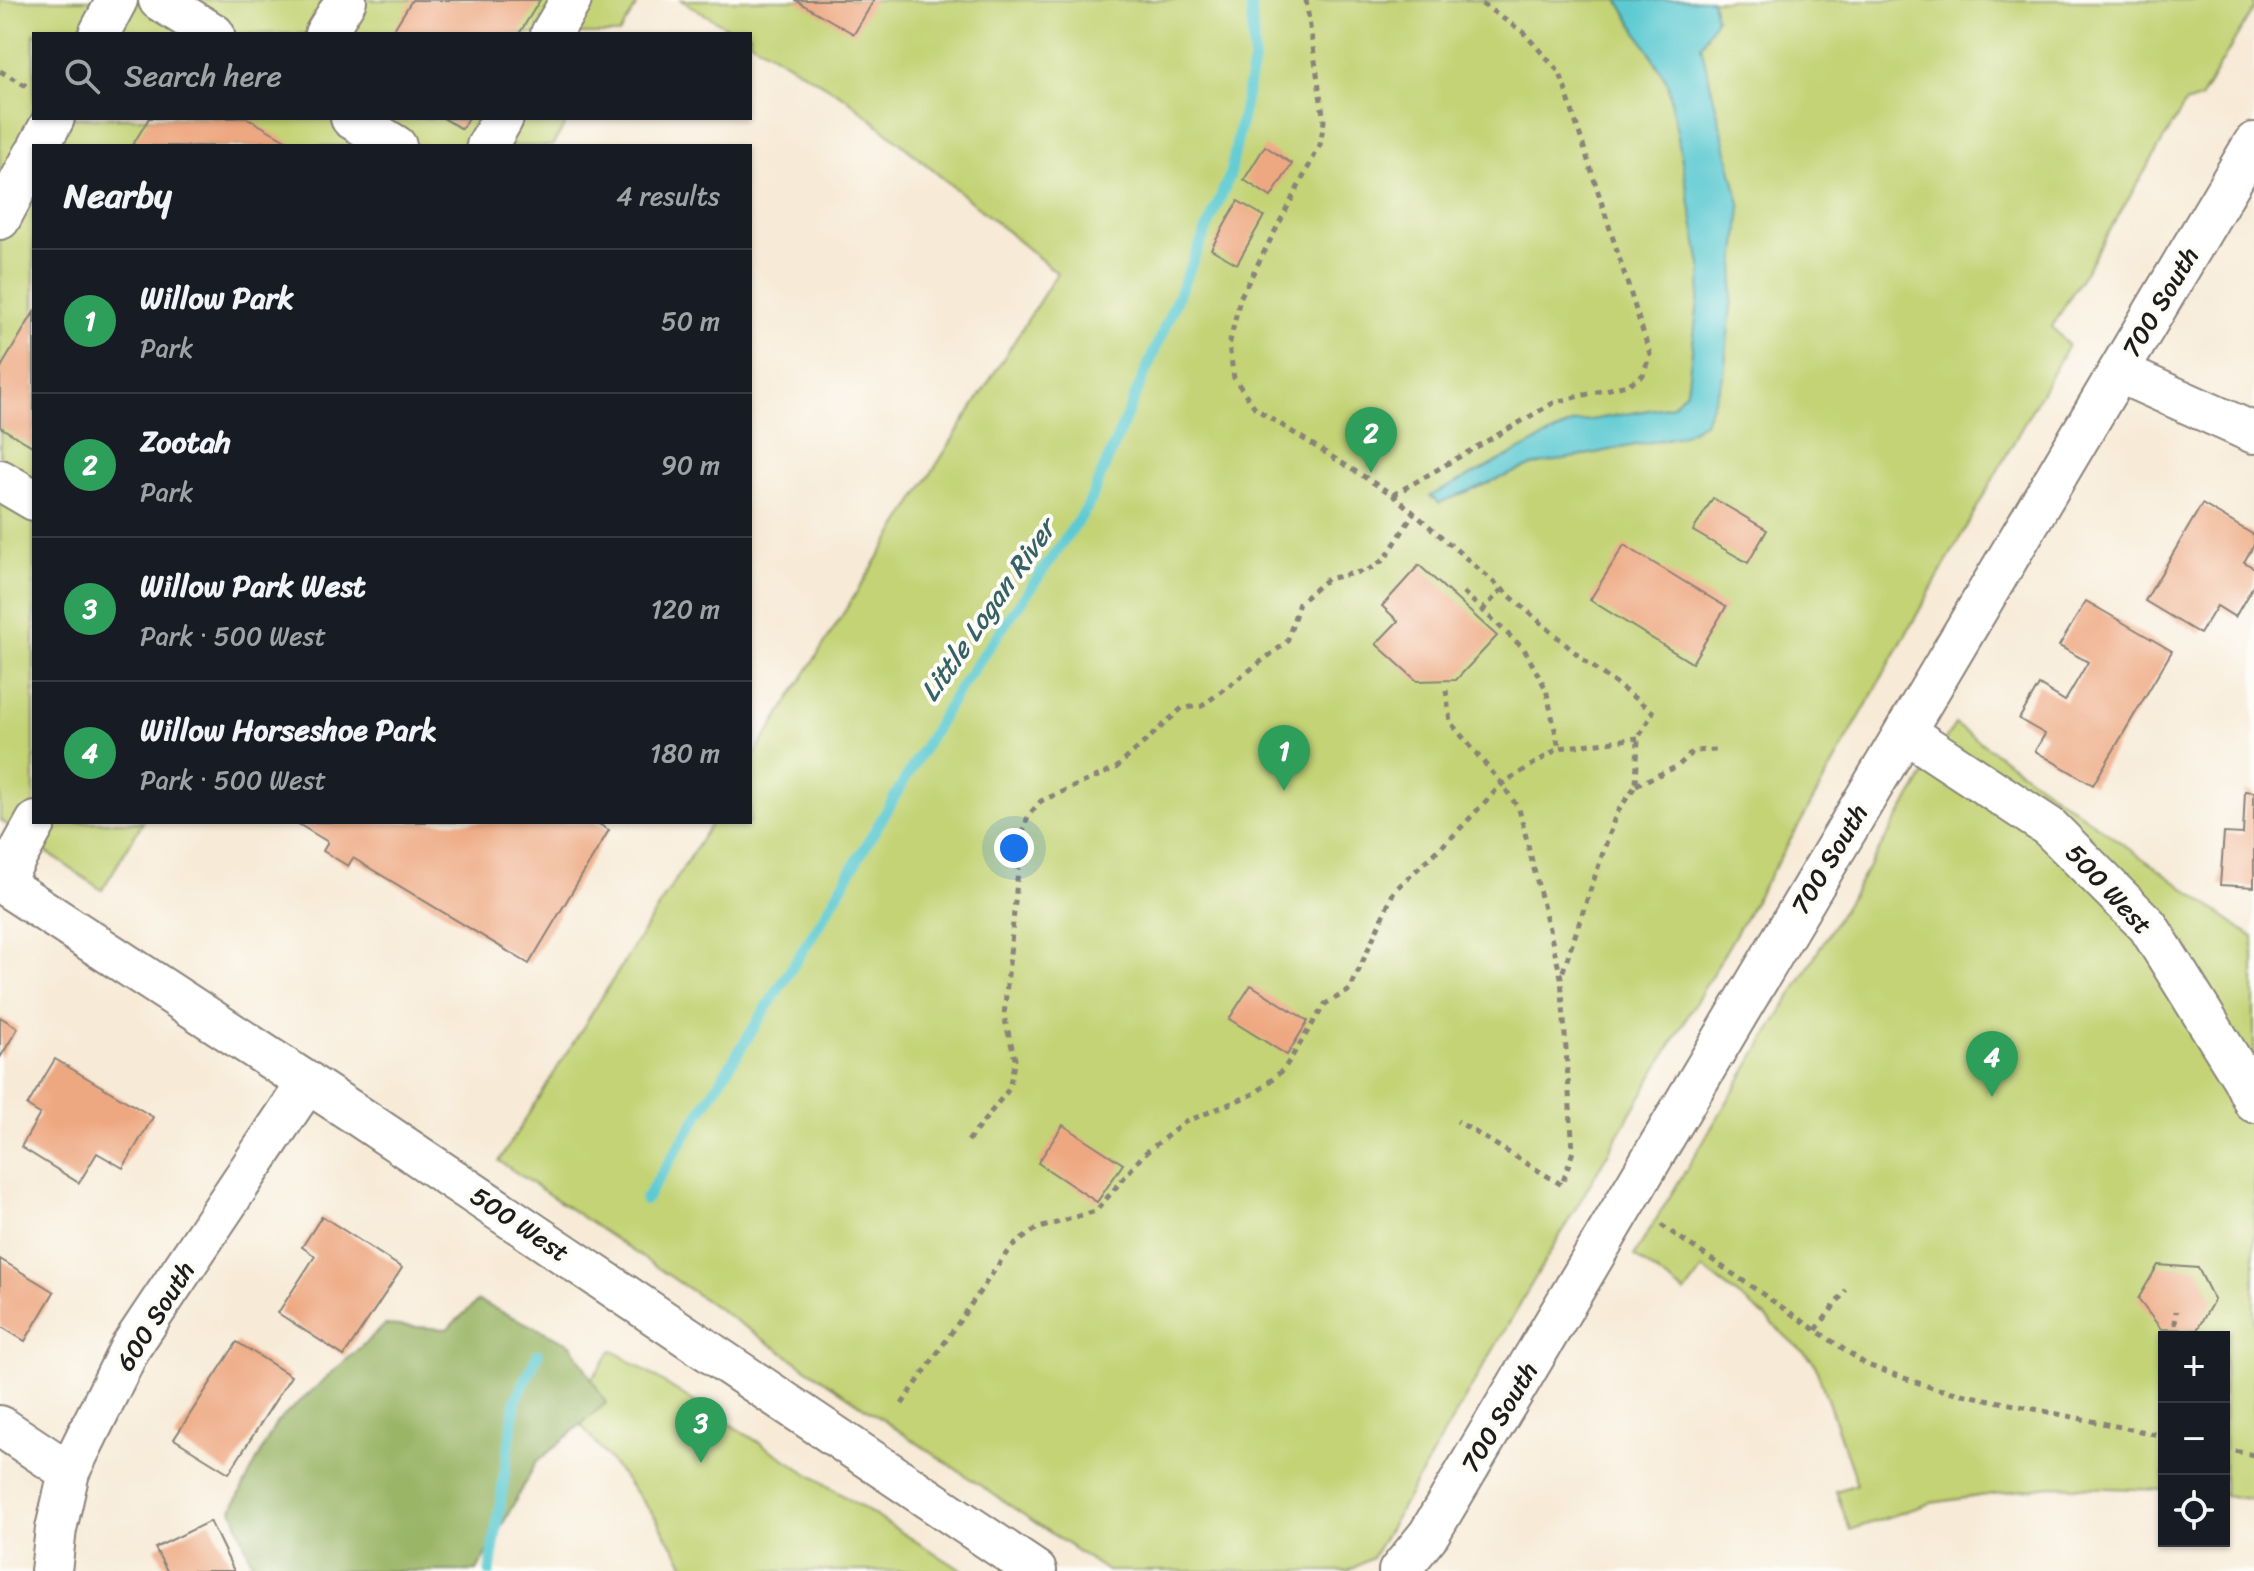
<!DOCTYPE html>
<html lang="en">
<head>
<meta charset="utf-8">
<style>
	body { margin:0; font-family:Sriracha,sans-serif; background:#20242c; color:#f1f3f6 }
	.controls { position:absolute; right:24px; bottom:24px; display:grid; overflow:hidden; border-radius:0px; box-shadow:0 2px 6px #0004 }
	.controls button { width:72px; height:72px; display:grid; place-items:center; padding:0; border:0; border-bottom:2px solid #363941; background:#171b24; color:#f1f3f6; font:40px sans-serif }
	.you { position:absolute; left:1014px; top:848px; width:28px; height:28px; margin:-20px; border:6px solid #fff; border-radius:50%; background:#1a73e8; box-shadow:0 0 0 12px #1a73e833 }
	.badge { display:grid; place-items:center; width:52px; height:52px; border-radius:50%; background:#1f6fb2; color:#fff; font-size:26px; font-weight:700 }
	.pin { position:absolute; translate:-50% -66px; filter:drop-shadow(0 2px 4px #0008) }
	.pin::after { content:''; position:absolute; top:42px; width:28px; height:24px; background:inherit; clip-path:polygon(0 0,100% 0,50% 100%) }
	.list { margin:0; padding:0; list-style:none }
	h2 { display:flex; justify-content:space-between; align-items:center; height:104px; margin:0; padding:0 32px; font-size:34px }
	h2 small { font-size:26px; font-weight:400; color:#9ea1a6 }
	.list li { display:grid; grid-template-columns:52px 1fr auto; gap:24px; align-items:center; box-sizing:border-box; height:144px; padding:0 32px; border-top:2px solid #363941 }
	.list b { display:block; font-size:30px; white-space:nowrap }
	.list p { margin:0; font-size:26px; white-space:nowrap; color:#9ea1a6 }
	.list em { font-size:26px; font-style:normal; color:#9ea1a6 }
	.icon { flex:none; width:44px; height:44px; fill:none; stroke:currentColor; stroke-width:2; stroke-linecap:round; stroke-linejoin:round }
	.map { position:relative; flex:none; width:2254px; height:1571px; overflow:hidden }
	.search { position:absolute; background:#171b24; box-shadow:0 2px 6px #0004; left:32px; top:32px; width:720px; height:88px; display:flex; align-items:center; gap:20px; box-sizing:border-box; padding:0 28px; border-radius:0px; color:#9ea1a6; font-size:30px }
	.panel { position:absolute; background:#171b24; box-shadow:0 2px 6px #0004; left:32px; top:144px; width:720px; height:680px; border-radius:0px }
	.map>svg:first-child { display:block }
</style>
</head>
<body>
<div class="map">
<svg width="2254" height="1571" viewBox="0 0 2254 1571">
	<rect width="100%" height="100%" fill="#fdfcf7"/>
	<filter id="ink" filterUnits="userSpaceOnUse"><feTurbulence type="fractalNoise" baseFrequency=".0125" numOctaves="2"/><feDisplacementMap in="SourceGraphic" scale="16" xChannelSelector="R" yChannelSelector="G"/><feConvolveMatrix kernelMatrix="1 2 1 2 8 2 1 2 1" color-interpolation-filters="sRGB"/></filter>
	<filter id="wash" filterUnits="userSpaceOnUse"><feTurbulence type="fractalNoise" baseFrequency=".006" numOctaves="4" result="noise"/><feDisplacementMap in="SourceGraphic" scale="32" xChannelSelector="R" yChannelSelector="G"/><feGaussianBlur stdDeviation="1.8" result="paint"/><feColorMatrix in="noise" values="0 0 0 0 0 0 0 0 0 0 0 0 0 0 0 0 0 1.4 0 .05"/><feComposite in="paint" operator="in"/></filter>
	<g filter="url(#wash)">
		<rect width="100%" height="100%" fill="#f7ead6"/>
		<path fill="#c3d375" stroke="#707848" stroke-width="2" d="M 0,0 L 640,0 L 619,34 L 34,34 L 34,118 L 569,118 L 552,146 L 34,146 L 34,822 L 143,822 L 102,890 L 0,820 Z
			M 681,0 L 2254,0 L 2254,8 L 2200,99 L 2185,104 L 2052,327 L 2068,345 L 1802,820 L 1372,1558 L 1348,1571 L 1107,1571 L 499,1161 L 712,822 L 750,822 L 750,762 L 1057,273 L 846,98 L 750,41 L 750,34 L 738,34 Z
			M 1955,724 L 2254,938 L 2254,1500 L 2224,1495 L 2224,1337 L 2164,1337 L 2164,1490 L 2050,1486 L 1931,1503 L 1850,1530 L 1836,1491 L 1857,1484 L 1814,1362 L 1757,1310 L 1703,1269 L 1685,1293 L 1634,1256 Z
			M 612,1350 L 963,1571 L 689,1571 L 653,1514 L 570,1411 Z"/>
		<path fill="#9ab566" stroke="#5b6841" stroke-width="2" d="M 478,1301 L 571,1344 L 606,1403 L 536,1463 L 477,1571 L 255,1571 L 232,1509 L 276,1423 L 385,1325 L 447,1329 Z"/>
		<path fill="#5dcad2" stroke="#3c7377" stroke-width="2" d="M 1618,0 L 1712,0 L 1716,19 L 1701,46 L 1741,208 L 1724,375 L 1705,422 L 1681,436 L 1530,466 L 1439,503 L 1430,496 L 1573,423 L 1672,406 L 1687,390 L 1702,271 L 1668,83 Z"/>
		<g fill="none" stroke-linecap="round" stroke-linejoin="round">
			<path stroke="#5dcad2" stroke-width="11" d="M 645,1200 L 820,923 L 955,695 L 1087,508 L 1230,175 L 1254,59 L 1251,0
				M 490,1571 L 516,1399 L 538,1354"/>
		</g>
		<g id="blocks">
			<path fill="#eea881" d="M 412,0 L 540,0 L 519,34 L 391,34 Z
				M 795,0 L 874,0 L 854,34 Z
				M 149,118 L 247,118 L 296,146 L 132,146 Z
				M 443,118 L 468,118 L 462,129 Z
				M 1265,146 L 1292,164 L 1271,197 L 1244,180 Z
				M 1238,201 L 1264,216 L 1237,264 L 1211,249 Z
				M 34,312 L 34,447 L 0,427 L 0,369 Z
				M 1713,498 L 1767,530 L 1748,563 L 1693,531 Z
				M 2202,504 L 2254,535 L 2254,545 L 2244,562 L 2254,568 L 2254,584 L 2235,617 L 2217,606 L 2200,634 L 2145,601 Z
				M 1624,545 L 1726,607 L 1692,663 L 1590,600 Z
				M 1419,565 L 1497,636 L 1456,680 L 1417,681 L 1376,644 L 1398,621 L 1382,606 Z
				M 2086,601 L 2172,651 L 2093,785 L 2035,751 L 2045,734 L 2019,719 L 2039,685 L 2065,701 L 2088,662 L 2059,646 Z
				M 2245,791 L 2254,792 L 2254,887 L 2220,885 L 2224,833 L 2243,834 Z
				M 295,822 L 595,822 L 609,830 L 529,964 L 353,858 L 348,866 L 323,851 L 328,842 Z
				M 1251,985 L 1308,1021 L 1287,1055 L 1229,1019 Z
				M 0,1017 L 18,1028 L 0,1058 Z
				M 55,1059 L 153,1117 L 123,1168 L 97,1153 L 79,1183 L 21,1147 L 40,1114 L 27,1106 Z
				M 1063,1125 L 1123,1164 L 1097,1202 L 1038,1163 Z
				M 322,1216 L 402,1268 L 344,1356 L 278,1313 L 315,1256 L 302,1247 Z
				M 0,1259 L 54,1292 L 25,1341 L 0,1326 Z
				M 2158,1265 L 2198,1268 L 2214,1300 L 2197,1330 L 2161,1329 L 2138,1299 Z
				M 237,1342 L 291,1376 L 229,1473 L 174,1439 Z
				M 210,1521 L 234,1571 L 167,1571 L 155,1548 Z"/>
		</g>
	</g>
	<g filter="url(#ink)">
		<use href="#blocks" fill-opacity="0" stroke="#8a8379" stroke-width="2"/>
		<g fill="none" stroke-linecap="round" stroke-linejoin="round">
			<defs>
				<path id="minor" d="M 159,0 L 214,34
					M 99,34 L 117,0
					M 325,34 L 346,0
					M 551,34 L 571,0
					M 351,118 L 396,146
					M 39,146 L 54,118
					M 487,146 L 503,118
					M 0,219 L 34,155
					M 2118,372 L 2254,433
					M 0,480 L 34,500
					M 1905,732 L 2049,827 L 2148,926 L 2243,1079 L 2254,1102
					M 0,882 L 354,1113 L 1036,1571
					M 2,883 L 36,822
					M 0,1426 L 69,1472
					M 51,1571 L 56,1529 L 69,1472 L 130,1348 L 308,1082
					M 1399,1571 L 1429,1534 L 2254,143"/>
			</defs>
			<use href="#minor" stroke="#8a8379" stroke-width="44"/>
			<path stroke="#8a8379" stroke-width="5" stroke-dasharray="6 6" stroke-linecap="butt" d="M 1306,0 L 1324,121 L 1320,145 L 1240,298 L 1229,346 L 1234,378 L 1256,409 L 1393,495 L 1584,660 L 1653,712 L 1638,738 L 1636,785 L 1616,814 L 1561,977
				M 0,71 L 30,88
				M 1393,495 L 1555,402 L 1627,385 L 1643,375 L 1650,354 L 1560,73 L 1523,32 L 1476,0
				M 1463,592 L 1524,649 L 1546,689 L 1559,748
				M 1482,611 L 1501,590
				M 1446,690 L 1450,722 L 1502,784 L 1519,809 L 1561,977 L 1573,1151 L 1562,1185 L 1457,1121
				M 1636,785 L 1678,766 L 1693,751 L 1718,750
				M 968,1141 L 1009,1089 L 1015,1059 L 1004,1016 L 1021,839 L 1028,816 L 1041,801 L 1116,768 L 1182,708 L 1202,706 L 1287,642 L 1299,603 L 1327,579 L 1368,570 L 1385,559 L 1414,513
				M 1661,1225 L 1867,1365 L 1933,1388 L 2164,1436
				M 1816,1330 L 1846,1290
				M 2174,1337 L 2176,1311
				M 902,1404 L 1010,1248 L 1036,1229 L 1096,1211 L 1144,1154 L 1185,1122 L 1256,1093 L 1284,1069 L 1325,1004 L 1350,990 L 1394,891 L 1453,836 L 1502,784 L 1559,748 L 1638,738
				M 2224,1449 L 2254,1455"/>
			<use href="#minor" stroke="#fff" stroke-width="40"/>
		</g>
	</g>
	<g text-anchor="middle" stroke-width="8" stroke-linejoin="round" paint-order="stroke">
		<g font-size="26" fill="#1c1c1c" stroke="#fdfcf7">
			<text transform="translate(2160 302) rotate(-59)" y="9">700 South</text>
			<text transform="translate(1829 859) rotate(-59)" y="9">700 South</text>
			<text transform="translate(2109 889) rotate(47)" y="9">500 West</text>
			<text transform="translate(520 1224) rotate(34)" y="9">500 West</text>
			<text transform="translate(155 1316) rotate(-58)" y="9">600 South</text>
			<text transform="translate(1499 1417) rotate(-59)" y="9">700 South</text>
		</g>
		<g font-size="28" font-style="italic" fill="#366265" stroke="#fdfcf7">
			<text transform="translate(987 610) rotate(-55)" y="10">Little Logan River</text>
		</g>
	</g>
</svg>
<div class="controls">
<button>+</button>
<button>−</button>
<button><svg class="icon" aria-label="locate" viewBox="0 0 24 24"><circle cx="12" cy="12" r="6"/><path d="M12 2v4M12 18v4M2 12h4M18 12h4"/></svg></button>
</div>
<div class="you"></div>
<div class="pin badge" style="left:1284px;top:791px;background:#2e9e5b">1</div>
<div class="pin badge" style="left:1371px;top:473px;background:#2e9e5b">2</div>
<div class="pin badge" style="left:701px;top:1463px;background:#2e9e5b">3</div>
<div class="pin badge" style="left:1992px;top:1097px;background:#2e9e5b">4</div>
<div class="search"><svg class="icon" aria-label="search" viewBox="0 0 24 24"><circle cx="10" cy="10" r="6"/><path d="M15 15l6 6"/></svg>Search here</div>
<section class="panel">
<h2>Nearby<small>4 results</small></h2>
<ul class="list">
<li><span class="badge" style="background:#2e9e5b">1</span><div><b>Willow Park</b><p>Park</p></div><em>50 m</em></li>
<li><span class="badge" style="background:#2e9e5b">2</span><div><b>Zootah</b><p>Park</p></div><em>90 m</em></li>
<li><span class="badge" style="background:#2e9e5b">3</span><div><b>Willow Park West</b><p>Park · 500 West</p></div><em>120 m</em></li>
<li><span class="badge" style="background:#2e9e5b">4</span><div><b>Willow Horseshoe Park</b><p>Park · 500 West</p></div><em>180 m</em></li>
</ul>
</section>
</div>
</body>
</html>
